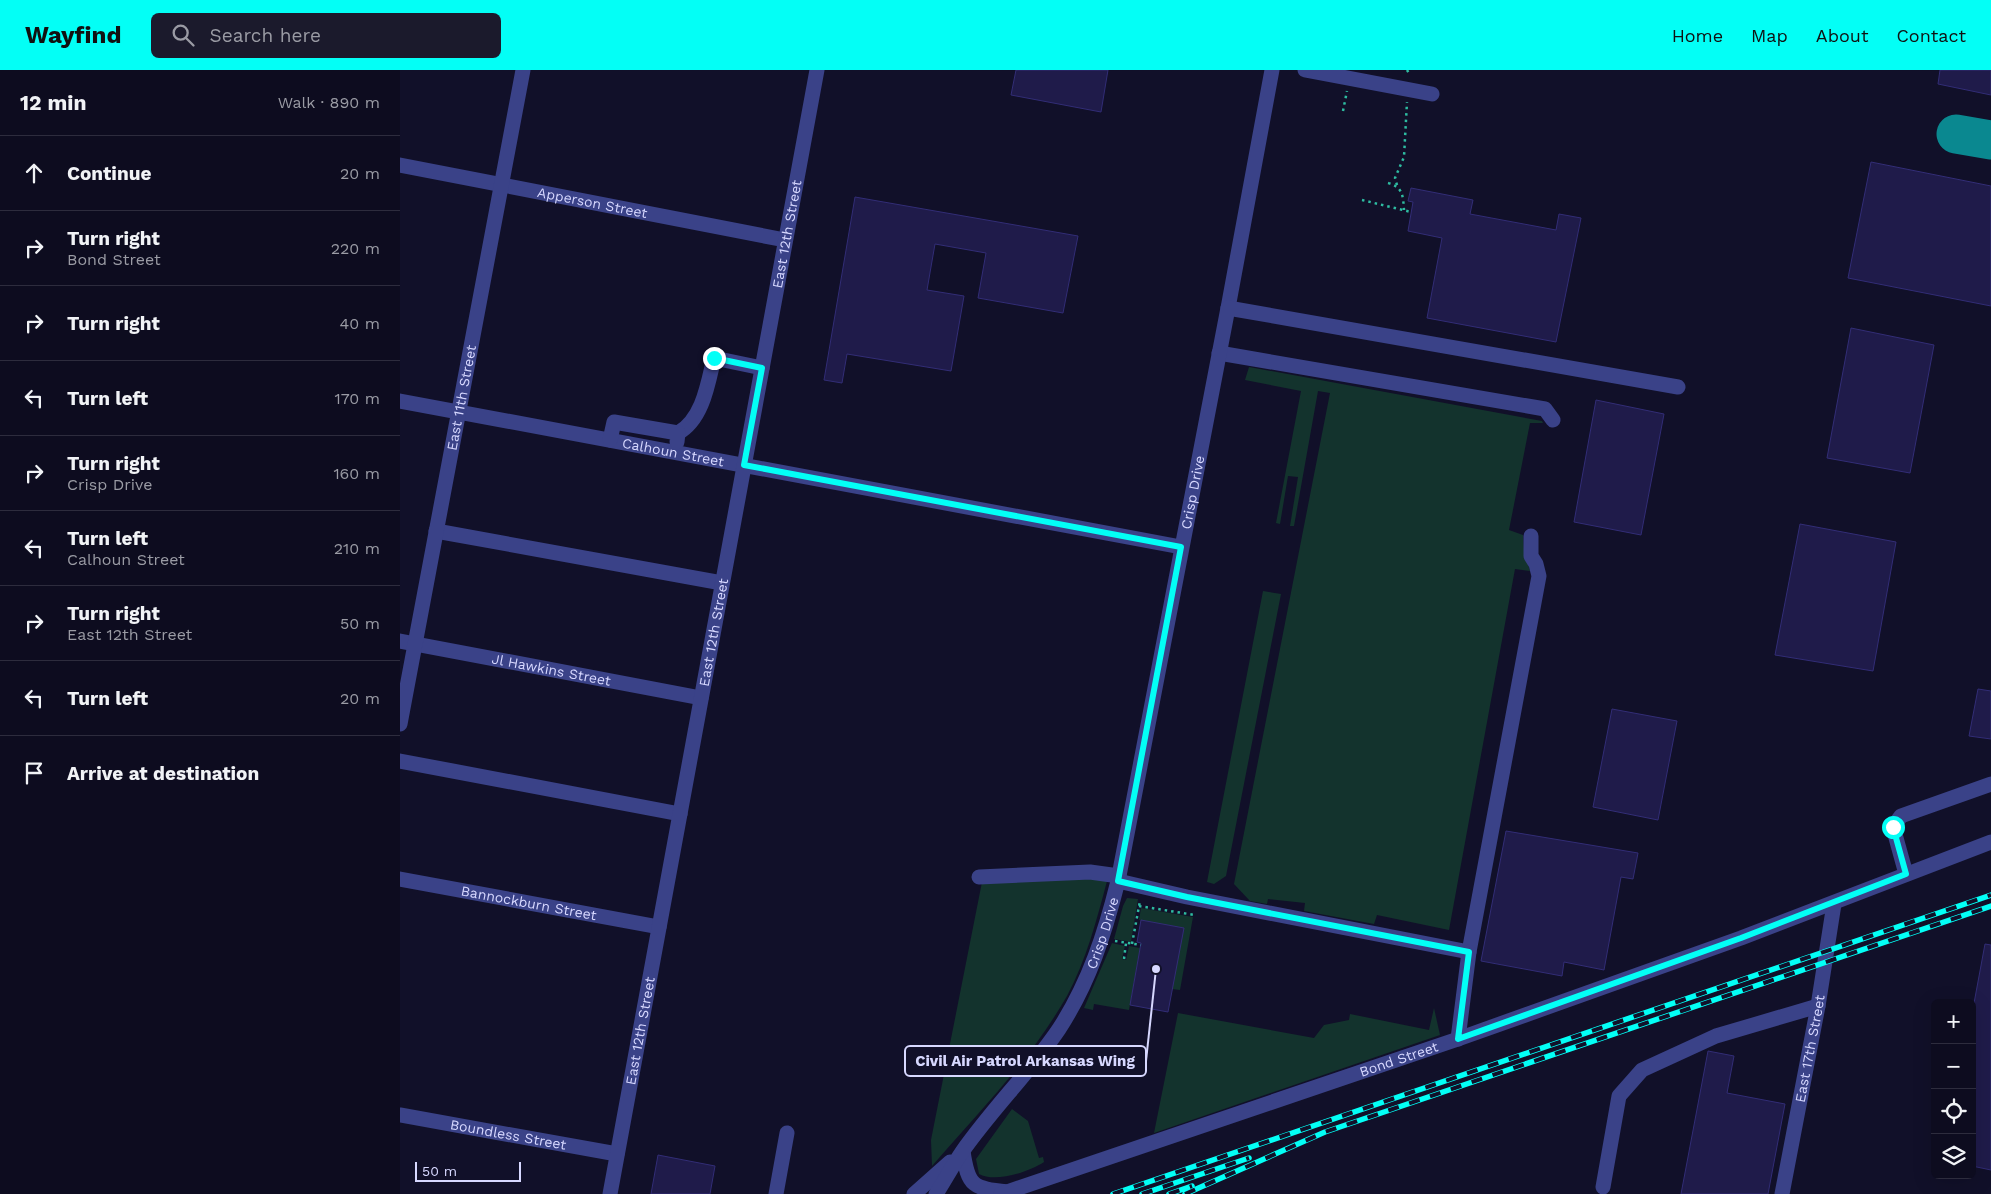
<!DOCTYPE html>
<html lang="en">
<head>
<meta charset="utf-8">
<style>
	body { margin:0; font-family:"Work Sans",sans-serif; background:#1b1a2c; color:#f1f3f6 }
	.controls { position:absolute; right:15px; bottom:15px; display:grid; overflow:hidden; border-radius:8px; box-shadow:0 5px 20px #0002 }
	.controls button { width:45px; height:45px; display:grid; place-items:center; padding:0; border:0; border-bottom:1px solid #2d2c3d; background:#0d0c1f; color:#f1f3f6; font:25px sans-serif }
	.scale { position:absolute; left:15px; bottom:12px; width:106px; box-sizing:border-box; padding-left:5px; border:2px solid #d7d8ff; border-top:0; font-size:14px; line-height:18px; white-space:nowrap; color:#d7d8ff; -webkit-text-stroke:4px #111029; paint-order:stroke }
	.stop { position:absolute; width:15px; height:15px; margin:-11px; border:4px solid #03fff6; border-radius:50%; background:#fff }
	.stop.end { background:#03fff6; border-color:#fff; box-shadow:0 1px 5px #0008 }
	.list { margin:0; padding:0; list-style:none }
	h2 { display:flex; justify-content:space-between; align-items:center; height:65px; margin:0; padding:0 20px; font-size:21px }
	h2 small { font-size:16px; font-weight:400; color:#9a9ba4 }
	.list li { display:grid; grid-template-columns:32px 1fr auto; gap:15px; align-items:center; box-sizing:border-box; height:75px; padding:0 20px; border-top:1px solid #2d2c3d }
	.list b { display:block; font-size:19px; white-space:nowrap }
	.list p { margin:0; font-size:16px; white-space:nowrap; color:#9a9ba4 }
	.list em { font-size:16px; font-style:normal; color:#9a9ba4 }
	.icon { flex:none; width:28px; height:28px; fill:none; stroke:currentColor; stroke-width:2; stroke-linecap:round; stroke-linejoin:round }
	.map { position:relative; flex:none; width:1591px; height:1124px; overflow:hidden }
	header { display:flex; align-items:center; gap:30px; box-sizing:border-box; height:70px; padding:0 25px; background:#03fff6; color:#111 }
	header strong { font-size:24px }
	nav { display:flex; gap:28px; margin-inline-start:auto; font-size:18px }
	.search { width:350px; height:45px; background:#1b1a2c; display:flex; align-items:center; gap:12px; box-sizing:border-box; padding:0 18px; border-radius:8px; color:#9a9ba4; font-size:19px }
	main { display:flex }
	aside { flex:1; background:#0d0c1f }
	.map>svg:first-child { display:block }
</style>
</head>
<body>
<header>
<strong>Wayfind</strong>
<div class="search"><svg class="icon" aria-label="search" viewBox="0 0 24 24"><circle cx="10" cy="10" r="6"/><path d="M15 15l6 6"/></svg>Search here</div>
<nav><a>Home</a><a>Map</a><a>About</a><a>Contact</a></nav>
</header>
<main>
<aside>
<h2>12 min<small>Walk · 890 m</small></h2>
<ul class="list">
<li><svg class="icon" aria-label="ahead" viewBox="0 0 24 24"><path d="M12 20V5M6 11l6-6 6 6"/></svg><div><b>Continue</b></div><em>20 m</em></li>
<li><svg class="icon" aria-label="right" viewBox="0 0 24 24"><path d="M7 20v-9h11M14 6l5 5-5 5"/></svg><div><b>Turn right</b><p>Bond Street</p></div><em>220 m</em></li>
<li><svg class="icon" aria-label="right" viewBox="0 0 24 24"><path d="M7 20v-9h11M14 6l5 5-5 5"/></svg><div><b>Turn right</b></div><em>40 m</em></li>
<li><svg class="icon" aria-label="left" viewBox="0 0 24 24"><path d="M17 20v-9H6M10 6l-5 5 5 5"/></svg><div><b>Turn left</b></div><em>170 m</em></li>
<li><svg class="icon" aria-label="right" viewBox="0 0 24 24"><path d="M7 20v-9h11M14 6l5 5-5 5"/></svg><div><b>Turn right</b><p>Crisp Drive</p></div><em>160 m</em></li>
<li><svg class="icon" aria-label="left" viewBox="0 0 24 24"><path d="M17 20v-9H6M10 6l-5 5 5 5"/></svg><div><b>Turn left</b><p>Calhoun Street</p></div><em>210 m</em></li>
<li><svg class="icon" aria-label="right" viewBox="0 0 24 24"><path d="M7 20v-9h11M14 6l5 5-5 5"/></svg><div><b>Turn right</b><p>East 12th Street</p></div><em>50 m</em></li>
<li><svg class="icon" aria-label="left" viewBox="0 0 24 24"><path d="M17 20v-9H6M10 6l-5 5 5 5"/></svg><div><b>Turn left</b></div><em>20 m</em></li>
<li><svg class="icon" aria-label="arrive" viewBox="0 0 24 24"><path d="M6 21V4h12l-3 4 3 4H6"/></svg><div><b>Arrive at destination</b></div></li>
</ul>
</aside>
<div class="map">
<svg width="1591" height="1124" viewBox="0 0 1591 1124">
	<rect width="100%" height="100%" fill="#111029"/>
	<path fill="#13332d" d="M 849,297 L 1142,351 L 1143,353 L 1130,353 L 1109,460 L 1123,465 L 1124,480 L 1130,501 L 1115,499 L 1049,860 L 977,845 L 974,854 L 904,841 L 905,833 L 868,829 L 867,834 L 850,831 L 834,814 L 930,323 L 918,321 L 894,456 L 890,456 L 898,407 L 888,406 L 880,454 L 876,453 L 901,321 L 845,310 Z
		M 863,521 L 881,524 L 826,806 L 814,814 L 807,812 Z
		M 681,808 L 707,811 C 697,849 686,891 667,926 C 631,989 579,1042 532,1096 L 531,1070 L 582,812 Z
		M 727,828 L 738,829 L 731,872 L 714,869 L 723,836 Z
		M 741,838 L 793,847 L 780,920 L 772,919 L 783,858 L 739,850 Z
		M 712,873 L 725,876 L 722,889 L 726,890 L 729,876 L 740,878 L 729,940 L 694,934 L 693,940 L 684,938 Z
		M 1034,938 L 1040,965 L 754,1063 L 778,943 L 914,968 L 924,955 L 949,950 L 950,944 L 1029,960 Z
		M 612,1039 L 628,1051 L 639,1088 L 643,1087 L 644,1092 C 629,1102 595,1113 579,1104 L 576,1089 Z"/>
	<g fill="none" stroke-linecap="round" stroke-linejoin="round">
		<path stroke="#0a8890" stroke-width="39" d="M 1556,64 L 1591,70"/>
	</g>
	<path fill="#1f1b4a" stroke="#322d76" d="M 616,0 L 708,0 L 701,42 L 611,25 Z
		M 1540,0 L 1591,0 L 1591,25 L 1538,14 Z
		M 1471,92 L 1591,116 L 1591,236 L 1448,208 Z
		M 1011,118 L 1073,130 L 1070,144 L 1156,160 L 1159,144 L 1181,148 L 1156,272 L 1027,248 L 1042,168 L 1008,161 L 1013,132 L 1008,131 Z
		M 455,127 L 678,166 L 663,243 L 578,228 L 586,183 L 535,174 L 527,220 L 564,226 L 551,301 L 447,284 L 442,313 L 424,310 Z
		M 1451,258 L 1534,275 L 1510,403 L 1427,388 Z
		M 1196,330 L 1264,344 L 1241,465 L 1174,452 Z
		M 1400,454 L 1496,472 L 1473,601 L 1375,585 Z
		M 1578,619 L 1591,621 L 1591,669 L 1569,666 Z
		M 1212,639 L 1277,651 L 1258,750 L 1193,737 Z
		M 1106,761 L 1238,783 L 1233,809 L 1221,807 L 1204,900 L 1164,892 L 1162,906 L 1081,891 Z
		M 741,850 L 784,858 L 768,942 L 730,935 L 741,873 L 737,872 Z
		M 1585,874 L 1591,875 L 1591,1100 L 1572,1096 L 1572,944 Z
		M 1308,981 L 1334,986 L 1327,1023 L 1385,1034 L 1368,1124 L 1281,1124 Z
		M 258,1085 L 315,1096 L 310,1124 L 251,1124 Z"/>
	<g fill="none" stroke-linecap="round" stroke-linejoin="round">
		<path stroke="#2ebca1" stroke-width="2.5" stroke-dasharray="2.5 4" stroke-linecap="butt" d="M 1007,0 L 1010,5
			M 943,41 L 947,21
			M 988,113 C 1003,117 1003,126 1004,140
			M 997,115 L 995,108 L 1004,87 L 1007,32
			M 962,130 L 1011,142
			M 739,836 L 795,845
			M 715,871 L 741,875
			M 732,874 L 740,831
			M 724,889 L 726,873"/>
		<g stroke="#3a4288" stroke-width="15">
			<path d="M 905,0 L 1032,24"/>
			<path id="s1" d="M 0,95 L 385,170"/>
			<path d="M 828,238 L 872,0"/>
			<path d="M 819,283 L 1145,339 L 1153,350"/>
			<path id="s2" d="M 0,331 L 781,477"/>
			<path d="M 278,363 C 303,349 308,313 314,288 L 362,298"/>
			<path d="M 210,370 L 214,352 L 278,363 L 277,372"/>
			<path d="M 36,461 L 322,513"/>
			<path id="s3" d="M 0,571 L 301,628"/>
			<path id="s4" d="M 0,654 L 123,0"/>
			<path d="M 0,691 L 280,744"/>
			<path d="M 1506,804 L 1493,757 L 1501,746 L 1591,714"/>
			<path d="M 579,807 L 690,802 L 719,806"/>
			<path id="s5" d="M 0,809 L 259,857"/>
			<path d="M 718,811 L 787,827 L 1069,882 L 1139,506 L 1136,494 L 1131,486 L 1131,466"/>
			<path d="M 1058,969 L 1069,882"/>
			<path id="s6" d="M 0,1045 L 217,1084"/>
			<path d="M 563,1081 C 568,1117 573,1118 608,1122"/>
			<path d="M 1203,1117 L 1219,1026 L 1242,1000 L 1316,966 L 1418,936"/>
			<path id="s7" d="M 210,1124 L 417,0"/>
			<path d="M 376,1124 L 387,1063"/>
			<path d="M 514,1124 L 550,1092"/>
			<path id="s8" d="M 536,1124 C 545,1110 553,1095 562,1082 C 592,1039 630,1002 659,959 C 689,913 705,863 718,811 L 828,238 L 1278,317"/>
			<path id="s9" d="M 601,1124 L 1058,969 L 1341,868 L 1591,772"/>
			<path id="s10" d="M 1382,1124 L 1418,936 L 1434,834"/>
		</g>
		<defs>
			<path id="rail" d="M 713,1124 L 1591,825
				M 742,1124 L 849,1088
				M 769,1124 L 792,1116
				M 785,1124 L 925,1062 L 1591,836"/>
		</defs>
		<use href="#rail" stroke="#03fff6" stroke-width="5.5"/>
		<use href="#rail" stroke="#111029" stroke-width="4" stroke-dasharray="11" stroke-linecap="butt"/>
	</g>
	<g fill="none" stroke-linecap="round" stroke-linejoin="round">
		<path stroke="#03fff6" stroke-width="6" d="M 314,288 L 362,298 L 344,395 L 781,477 L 718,811 L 787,827 L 1069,882 L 1058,969 L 1341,868 L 1506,804 L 1493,757"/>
	</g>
	<g text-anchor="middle" stroke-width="4.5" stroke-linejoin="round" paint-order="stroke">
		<g font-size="14" fill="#d7d8ff" stroke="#111029">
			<text dy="5" stroke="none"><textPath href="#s1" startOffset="196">Apperson Street</textPath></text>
			<text dy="5" stroke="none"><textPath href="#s7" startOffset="976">East 12th Street</textPath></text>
			<text dy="5" stroke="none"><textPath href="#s4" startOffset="332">East 11th Street</textPath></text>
			<text dy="5" stroke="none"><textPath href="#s2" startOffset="278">Calhoun Street</textPath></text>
			<text dy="5" stroke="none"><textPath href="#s8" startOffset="762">Crisp Drive</textPath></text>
			<text dy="5" stroke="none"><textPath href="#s7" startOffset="571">East 12th Street</textPath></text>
			<text dy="5" stroke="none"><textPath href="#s3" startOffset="154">Jl Hawkins Street</textPath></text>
			<text dy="5" stroke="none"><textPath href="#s5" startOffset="131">Bannockburn Street</textPath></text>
			<text dy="5" stroke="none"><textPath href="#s8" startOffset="312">Crisp Drive</textPath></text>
			<text dy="5" stroke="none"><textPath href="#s7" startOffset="166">East 12th Street</textPath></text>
			<text dy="5" stroke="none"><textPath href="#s10" startOffset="148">East 17th Street</textPath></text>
			<text dy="5" stroke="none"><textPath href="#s9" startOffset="420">Bond Street</textPath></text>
			<text dy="5" stroke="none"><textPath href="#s6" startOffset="110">Boundless Street</textPath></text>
		</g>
	</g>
	<path fill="none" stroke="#d7d8ff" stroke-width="2" d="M756 899L746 991"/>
	<circle fill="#d7d8ff" stroke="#111029" stroke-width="2" cx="756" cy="899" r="5"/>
	<rect fill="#111029" stroke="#d7d8ff" stroke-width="2" x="505" y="976" width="241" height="30" rx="5"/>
	<g font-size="15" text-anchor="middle" font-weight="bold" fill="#d7d8ff">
		<text x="625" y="996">Civil Air Patrol Arkansas Wing</text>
	</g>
</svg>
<div class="controls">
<button>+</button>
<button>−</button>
<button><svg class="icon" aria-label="locate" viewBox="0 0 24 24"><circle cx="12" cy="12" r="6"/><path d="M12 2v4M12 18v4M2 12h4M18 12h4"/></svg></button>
<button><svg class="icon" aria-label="layers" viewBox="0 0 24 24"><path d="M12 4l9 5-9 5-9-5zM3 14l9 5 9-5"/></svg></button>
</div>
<div class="scale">50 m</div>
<div class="stop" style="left:1493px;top:757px"></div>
<div class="stop end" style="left:314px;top:288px"></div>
</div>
</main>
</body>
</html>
